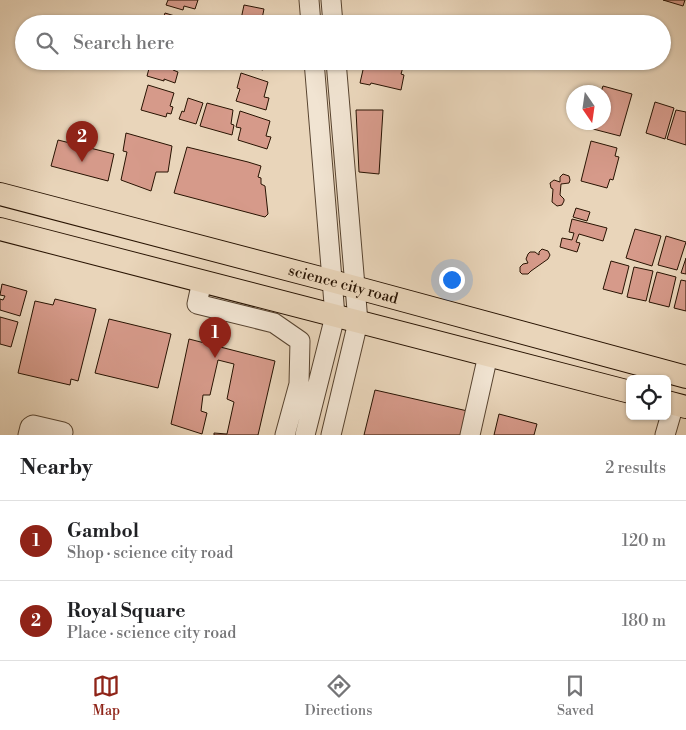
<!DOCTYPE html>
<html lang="en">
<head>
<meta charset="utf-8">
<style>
	body { margin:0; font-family:"Libre Bodoni",serif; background:#f2f2f2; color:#202124 }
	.controls { position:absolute; right:15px; bottom:15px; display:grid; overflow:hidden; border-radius:8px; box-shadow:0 1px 4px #0004 }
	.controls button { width:45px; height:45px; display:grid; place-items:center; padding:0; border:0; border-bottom:1px solid #e0e0e0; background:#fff; color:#202124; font:25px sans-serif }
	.compass { position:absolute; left:566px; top:85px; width:45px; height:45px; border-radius:50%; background:#fff; box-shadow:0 1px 4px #0004; rotate:167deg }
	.you { position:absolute; left:451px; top:279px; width:18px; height:18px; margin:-12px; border:4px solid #fff; border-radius:50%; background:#1a73e8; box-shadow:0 0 0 8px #1a73e833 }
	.badge { display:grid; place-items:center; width:32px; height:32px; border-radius:50%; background:#8f2418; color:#fff; font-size:16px; font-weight:700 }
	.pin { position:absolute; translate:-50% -41px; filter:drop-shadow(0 1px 2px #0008) }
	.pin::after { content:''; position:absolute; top:26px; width:18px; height:15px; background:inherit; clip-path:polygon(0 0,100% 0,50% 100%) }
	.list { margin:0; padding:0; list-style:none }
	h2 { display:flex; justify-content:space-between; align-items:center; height:65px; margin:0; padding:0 20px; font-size:21px }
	h2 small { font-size:16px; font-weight:400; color:#757577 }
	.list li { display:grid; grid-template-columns:32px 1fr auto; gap:15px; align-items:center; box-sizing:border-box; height:80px; padding:0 20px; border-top:1px solid #e0e0e0 }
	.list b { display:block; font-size:19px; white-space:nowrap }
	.list p { margin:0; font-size:16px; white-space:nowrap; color:#757577 }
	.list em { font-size:16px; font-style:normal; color:#757577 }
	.icon { flex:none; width:28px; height:28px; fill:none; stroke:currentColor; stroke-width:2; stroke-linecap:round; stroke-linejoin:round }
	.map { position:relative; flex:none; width:686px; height:435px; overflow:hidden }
	.search { position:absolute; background:#fff; box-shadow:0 1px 4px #0004; left:15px; right:15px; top:15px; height:55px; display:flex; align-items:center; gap:12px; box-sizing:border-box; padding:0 18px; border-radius:28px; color:#757577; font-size:19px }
	.sheet { height:225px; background:#fff }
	nav { display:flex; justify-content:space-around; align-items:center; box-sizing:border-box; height:70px; border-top:1px solid #e0e0e0; background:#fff; font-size:14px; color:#757577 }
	nav a { display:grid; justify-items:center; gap:2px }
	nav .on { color:#8f2418 }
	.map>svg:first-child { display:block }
</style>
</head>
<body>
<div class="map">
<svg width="686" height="435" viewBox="0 0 686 435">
	<rect width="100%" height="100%" fill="#e9d5ba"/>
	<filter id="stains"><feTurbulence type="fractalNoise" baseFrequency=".004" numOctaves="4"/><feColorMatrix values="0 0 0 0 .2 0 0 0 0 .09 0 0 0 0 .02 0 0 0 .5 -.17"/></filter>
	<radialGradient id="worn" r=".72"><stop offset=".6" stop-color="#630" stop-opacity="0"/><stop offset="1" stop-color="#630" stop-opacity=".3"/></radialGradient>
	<path fill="#d69a8a" stroke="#281302" d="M 168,0 L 198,0 L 195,9 L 184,6 L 183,10 L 166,5 Z
		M 663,0 L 685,0 L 683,6 Z
		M 244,5 L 264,9 L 261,24 L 240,24 Z
		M 165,13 L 188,20 L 188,22 L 192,23 L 191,24 L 161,24 Z
		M 151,61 L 181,61 L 179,67 L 175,66 L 173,70 L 178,72 L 175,83 L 164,79 L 164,81 L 147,76 Z
		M 236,61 L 266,61 L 263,70 L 236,63 Z
		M 365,61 L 407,61 L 406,67 L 403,67 L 401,74 L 404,75 L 401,90 L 371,83 L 370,85 L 360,83 Z
		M 241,73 L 268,82 L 264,97 L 269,98 L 266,110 L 236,101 L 240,89 L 237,88 Z
		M 148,85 L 174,93 L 170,106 L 173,107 L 171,114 L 167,113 L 166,117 L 141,110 Z
		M 603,86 L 632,94 L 620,136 L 593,129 L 595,122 L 604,122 L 604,92 L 601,92 Z
		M 188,98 L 203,103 L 196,124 L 179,119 L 182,111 L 184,112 Z
		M 655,102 L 674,108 L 665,139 L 646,133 Z
		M 207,103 L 233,110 L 231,124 L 234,125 L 232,135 L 200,126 Z
		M 356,110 L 383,110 L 379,174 L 359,172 Z
		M 676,110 L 686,112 L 686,145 L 667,139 Z
		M 240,111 L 270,121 L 266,136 L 271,137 L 267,149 L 238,140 L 241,128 L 236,127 Z
		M 126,133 L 172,146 L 168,172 L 156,172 L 151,191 L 121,180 L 127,152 L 123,151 Z
		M 58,140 L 114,154 L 108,181 L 51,166 Z
		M 591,141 L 617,148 L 615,156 L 619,157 L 613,180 L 610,179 L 607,188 L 581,181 Z
		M 187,147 L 248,162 L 261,166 L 258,177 L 261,178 L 261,184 L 265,186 L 268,214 L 265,217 L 174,193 Z
		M 563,174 L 569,176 L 570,180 L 569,183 L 561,184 L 560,195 L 564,199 L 564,201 L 562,205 L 557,206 L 552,202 L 553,189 L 551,188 L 550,183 L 554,180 L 560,182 L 560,177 Z
		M 576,208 L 590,212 L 587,221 L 573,217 Z
		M 572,219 L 607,228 L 603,241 L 579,234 L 576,242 L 580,243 L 577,252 L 560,247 L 562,238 L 572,240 L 574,233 L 569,232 Z
		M 635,229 L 661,236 L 652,266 L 626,258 Z
		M 666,236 L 686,242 L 677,270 L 658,265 Z
		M 542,249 L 548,251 L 550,255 L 548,259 L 531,271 L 528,274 L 522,274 L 520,272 L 520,267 L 523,264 L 528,263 L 526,259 L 528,254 L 530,252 L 535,252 L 539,255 L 539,252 Z
		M 686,258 L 686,274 L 681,273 Z
		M 611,261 L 629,266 L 622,294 L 603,289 Z
		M 634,267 L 653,271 L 646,301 L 627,297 Z
		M 657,272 L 676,277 L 669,307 L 649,302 Z
		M 681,280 L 686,281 L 686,311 L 674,308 Z
		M 2,284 L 27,291 L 20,316 L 0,310 L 0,299 L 3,300 L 5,296 L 0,295 Z
		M 55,299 L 96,309 L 78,381 L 71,379 L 70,385 L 18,373 L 35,301 L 53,305 Z
		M 0,317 L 18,322 L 11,347 L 0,344 Z
		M 109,319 L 171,334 L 158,388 L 95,373 Z
		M 189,339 L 275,361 L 258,435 L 214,435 L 214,433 L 227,434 L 234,402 L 227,399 L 234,364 L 218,360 L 210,395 L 203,395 L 201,411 L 207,413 L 202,434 L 171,424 Z
		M 375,390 L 472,412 L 467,435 L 364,435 Z
		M 499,414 L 537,424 L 534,435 L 494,435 Z"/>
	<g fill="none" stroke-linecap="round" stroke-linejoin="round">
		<defs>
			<path id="minor" d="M 309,0 L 311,24
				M 331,0 L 333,24
				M 202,281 L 197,304 L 274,323 L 300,341 L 299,384 L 285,435
				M 28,435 L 30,427 L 33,425 L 63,432
				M 305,435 L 335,316 L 314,61
				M 331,435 L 358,322 L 336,61
				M 470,435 L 488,355
				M 665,435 L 674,404"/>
			<g id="major">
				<path id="s1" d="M 0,194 L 332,281 L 686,377"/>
				<path d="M 0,229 L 630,392"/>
				<path d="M 667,402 L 686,407"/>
			</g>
		</defs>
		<use href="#minor" stroke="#584430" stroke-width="21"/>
		<use href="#major" stroke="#281302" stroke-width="24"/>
		<use href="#minor" stroke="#f1e4d2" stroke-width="19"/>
		<use href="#major" stroke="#e9d5ba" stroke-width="22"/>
	</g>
	<g text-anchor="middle" stroke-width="4" stroke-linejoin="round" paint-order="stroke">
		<g font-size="15" fill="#281302" stroke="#f1e4d2">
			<text dy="5" stroke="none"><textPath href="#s1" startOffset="355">science city road</textPath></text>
		</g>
	</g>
	<rect width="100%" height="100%" filter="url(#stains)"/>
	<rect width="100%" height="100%" fill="url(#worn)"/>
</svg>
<div class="controls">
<button><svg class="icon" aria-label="locate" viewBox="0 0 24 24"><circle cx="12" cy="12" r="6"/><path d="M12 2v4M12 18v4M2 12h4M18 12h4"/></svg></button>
</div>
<svg class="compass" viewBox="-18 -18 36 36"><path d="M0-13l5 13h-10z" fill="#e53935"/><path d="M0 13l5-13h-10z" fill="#757577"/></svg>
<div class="you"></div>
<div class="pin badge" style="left:215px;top:358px">1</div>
<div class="pin badge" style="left:82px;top:162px">2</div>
<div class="search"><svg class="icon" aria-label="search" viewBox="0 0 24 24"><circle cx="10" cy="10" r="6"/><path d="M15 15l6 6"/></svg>Search here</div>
</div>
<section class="sheet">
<h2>Nearby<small>2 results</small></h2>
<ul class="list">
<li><span class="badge">1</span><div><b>Gambol</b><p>Shop · science city road</p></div><em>120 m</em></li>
<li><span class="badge">2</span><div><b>Royal Square</b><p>Place · science city road</p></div><em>180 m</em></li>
</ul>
</section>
<nav>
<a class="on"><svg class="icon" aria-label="map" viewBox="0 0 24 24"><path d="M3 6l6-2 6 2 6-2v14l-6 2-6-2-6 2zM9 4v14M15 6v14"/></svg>Map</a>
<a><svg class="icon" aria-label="directions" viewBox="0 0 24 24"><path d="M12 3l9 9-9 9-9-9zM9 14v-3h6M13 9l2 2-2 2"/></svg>Directions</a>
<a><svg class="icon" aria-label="saved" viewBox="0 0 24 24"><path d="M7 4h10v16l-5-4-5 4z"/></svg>Saved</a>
</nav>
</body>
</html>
